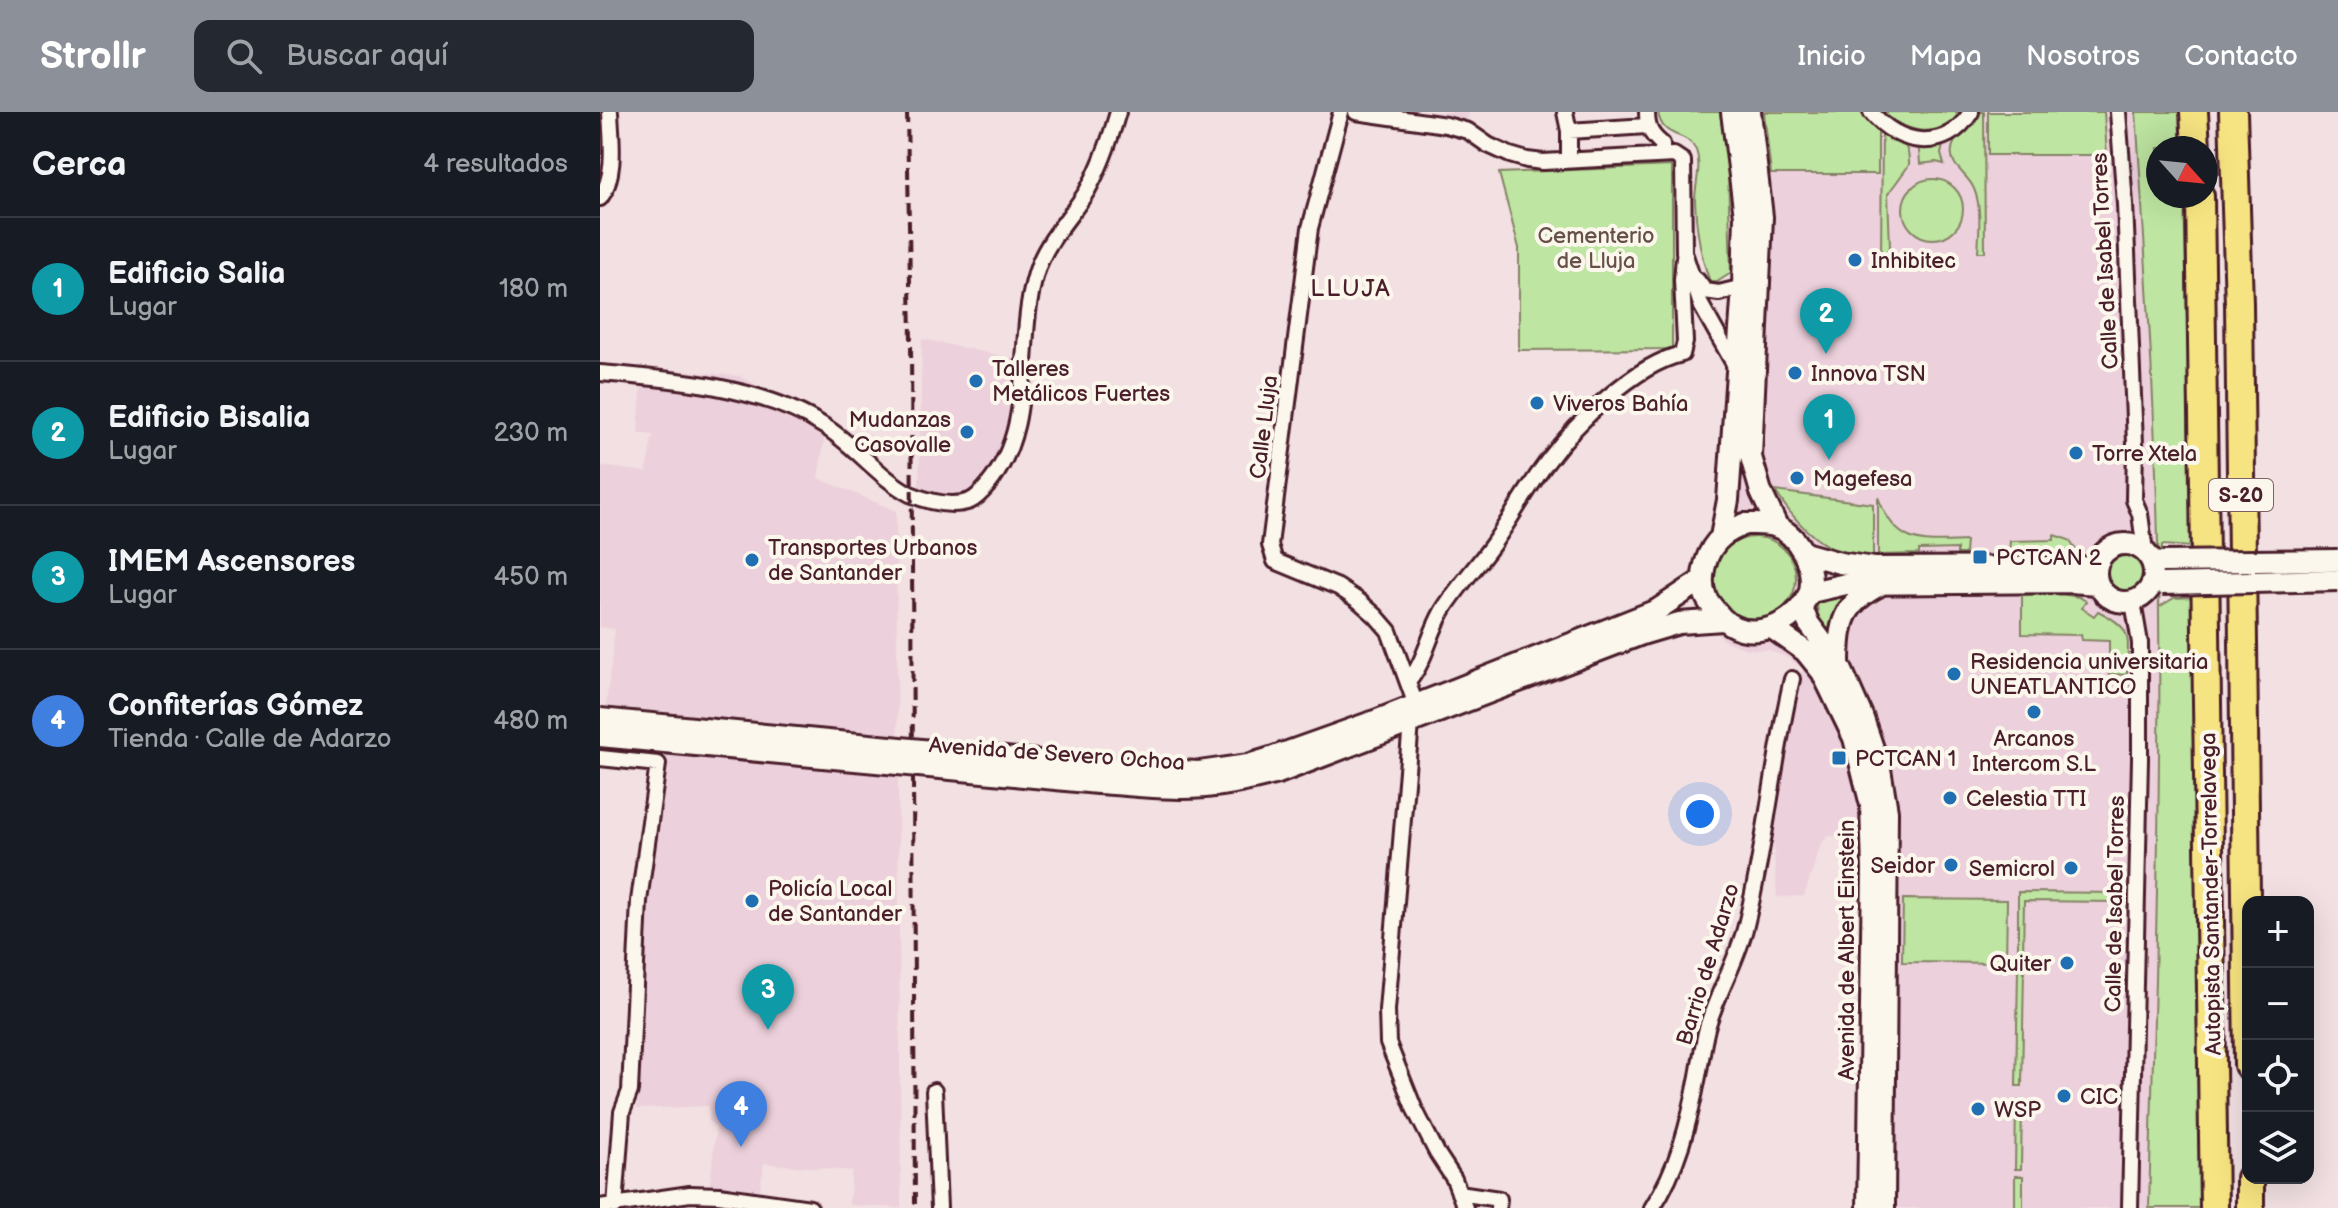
<!DOCTYPE html>
<html lang="es">
<head>
<meta charset="utf-8">
<style>
	body { margin:0; font-family:"Balsamiq Sans",sans-serif; background:#242831; color:#f1f3f6 }
	.controls { position:absolute; right:24px; bottom:24px; display:grid; overflow:hidden; border-radius:16px; box-shadow:0 8px 32px #0002 }
	.controls button { width:72px; height:72px; display:grid; place-items:center; padding:0; border:0; border-bottom:2px solid #363941; background:#171b24; color:#f1f3f6; font:40px sans-serif }
	.compass { position:absolute; left:1546px; top:24px; width:72px; height:72px; border-radius:50%; background:#171b24; box-shadow:0 8px 32px #0002; rotate:117deg }
	.you { position:absolute; left:1100px; top:702px; width:28px; height:28px; margin:-20px; border:6px solid #fff; border-radius:50%; background:#1a73e8; box-shadow:0 0 0 12px #1a73e833 }
	.badge { display:grid; place-items:center; width:52px; height:52px; border-radius:50%; background:#8c9099; color:#fff; font-size:26px; font-weight:700 }
	.pin { position:absolute; translate:-50% -66px; filter:drop-shadow(0 2px 4px #0008) }
	.pin::after { content:''; position:absolute; top:42px; width:28px; height:24px; background:inherit; clip-path:polygon(0 0,100% 0,50% 100%) }
	.list { margin:0; padding:0; list-style:none }
	h2 { display:flex; justify-content:space-between; align-items:center; height:104px; margin:0; padding:0 32px; font-size:34px }
	h2 small { font-size:26px; font-weight:400; color:#9ea1a6 }
	.list li { display:grid; grid-template-columns:52px 1fr auto; gap:24px; align-items:center; box-sizing:border-box; height:144px; padding:0 32px; border-top:2px solid #363941 }
	.list b { display:block; font-size:30px; white-space:nowrap }
	.list p { margin:0; font-size:26px; white-space:nowrap; color:#9ea1a6 }
	.list em { font-size:26px; font-style:normal; color:#9ea1a6 }
	.icon { flex:none; width:44px; height:44px; fill:none; stroke:currentColor; stroke-width:2; stroke-linecap:round; stroke-linejoin:round }
	.map { position:relative; flex:none; width:1738px; height:1096px; overflow:hidden }
	header { display:flex; align-items:center; gap:48px; box-sizing:border-box; height:112px; padding:0 40px; background:#8c9099; color:#fff }
	header strong { font-size:38px }
	nav { display:flex; gap:44px; margin-inline-start:auto; font-size:28px }
	.search { width:560px; height:72px; background:#242831; display:flex; align-items:center; gap:20px; box-sizing:border-box; padding:0 28px; border-radius:16px; color:#9ea1a6; font-size:30px }
	main { display:flex }
	aside { flex:1; background:#171b24 }
	.map>svg:first-child { display:block }
</style>
</head>
<body>
<header>
<strong>Strollr</strong>
<div class="search"><svg class="icon" aria-label="search" viewBox="0 0 24 24"><circle cx="10" cy="10" r="6"/><path d="M15 15l6 6"/></svg>Buscar aquí</div>
<nav><a>Inicio</a><a>Mapa</a><a>Nosotros</a><a>Contacto</a></nav>
</header>
<main>
<aside>
<h2>Cerca<small>4 resultados</small></h2>
<ul class="list">
<li><span class="badge" style="background:#0f9aa8">1</span><div><b>Edificio Salia</b><p>Lugar</p></div><em>180 m</em></li>
<li><span class="badge" style="background:#0f9aa8">2</span><div><b>Edificio Bisalia</b><p>Lugar</p></div><em>230 m</em></li>
<li><span class="badge" style="background:#0f9aa8">3</span><div><b>IMEM Ascensores</b><p>Lugar</p></div><em>450 m</em></li>
<li><span class="badge" style="background:#3f7fe0">4</span><div><b>Confiterías Gómez</b><p>Tienda · Calle de Adarzo</p></div><em>480 m</em></li>
</ul>
</aside>
<div class="map">
<svg width="1738" height="1096" viewBox="0 0 1738 1096">
	<rect width="100%" height="100%" fill="#f2e0e2"/>
	<filter id="ink" filterUnits="userSpaceOnUse"><feTurbulence type="fractalNoise" baseFrequency=".0125" numOctaves="2"/><feDisplacementMap in="SourceGraphic" scale="16" xChannelSelector="R" yChannelSelector="G"/><feConvolveMatrix kernelMatrix="1 2 1 2 8 2 1 2 1" color-interpolation-filters="sRGB"/></filter>
	<g filter="url(#ink)">
		<path fill="#ecd0db" d="M 808,0 L 869,0 L 867,10 Z
			M 1120,0 L 1536,0 L 1549,191 L 1559,499 L 1559,726 L 1549,1096 L 1256,1096 L 1262,725 L 1228,724 L 1221,732 L 1204,784 L 1177,785 L 1173,726 L 1168,725 L 1193,579 L 1203,557 L 1188,546 L 1169,538 L 1146,537 L 1123,528 L 1100,500 L 1093,471 L 1119,385 L 1131,188 L 1131,103 L 1128,58 Z
			M 322,227 L 420,248 L 412,293 L 399,343 L 384,367 L 366,385 L 352,386 L 319,379 Z
			M 43,255 L 139,264 L 227,309 L 218,366 L 296,399 L 301,1096 L 249,1093 L 252,1059 L 164,1051 L 160,1078 L 110,1073 L 116,1015 L 109,1009 L 109,994 L 36,997 L 40,977 L 47,799 L 61,599 L 6,594 L 15,517 L 0,515 L 0,354 L 46,360 L 53,323 L 38,321 Z"/>
		<path fill="#bee5a1" stroke="#848266" stroke-width="2" d="M 1058,0 L 1120,0 L 1128,58 L 1131,161 L 1117,170 L 1110,170 C 1100,143 1096,117 1095,89 C 1095,72 1102,54 1096,38 C 1087,18 1062,29 1058,0 Z
			M 1164,0 L 1265,0 L 1278,13 L 1278,62 L 1171,62 Z
			M 1282,0 L 1366,0 C 1336,26 1313,24 1282,0 Z
			M 1380,0 L 1384,0 L 1385,140 L 1378,140 C 1379,121 1382,95 1374,77 C 1370,67 1361,61 1355,52 C 1342,31 1369,14 1380,0 Z
			M 1388,0 L 1504,0 L 1507,43 L 1388,43 Z
			M 1536,0 L 1581,0 L 1581,3 L 1582,36 L 1558,36 L 1558,84 L 1584,84 L 1593,435 L 1562,433 L 1559,495 L 1574,486 L 1594,485 L 1600,1096 L 1549,1096 C 1554,898 1561,700 1559,502 C 1558,335 1547,167 1536,0 Z
			M 1282,17 C 1299,28 1310,30 1309,53 L 1288,82 L 1290,135 L 1281,147 Z
			M 1344,29 L 1341,42 L 1344,52 L 1336,50 L 1320,52 L 1319,39 L 1316,31 Z
			M 1072,54 L 1072,237 L 919,238 L 919,136 L 899,61 Z
			M1303 97a30 30 0 1 1 60 0a30 30 0 1 1-60 0Z
			M 1175,379 L 1273,392 L 1273,444 C 1228,448 1197,413 1175,379 Z
			M 1278,385 C 1296,434 1320,431 1366,429 L 1365,442 L 1357,442 L 1357,437 L 1319,438 L 1319,442 L 1278,443 Z
			M 1454,423 L 1469,428 L 1476,438 C 1457,445 1430,442 1409,441 L 1410,429 L 1454,428 Z
			M1114 466a41 41 0 1 1 82 0a41 41 0 1 1-82 0Z
			M1503 461a23 23 0 1 1 46 0a23 23 0 1 1-46 0Z
			M 1257,478 L 1233,530 C 1223,518 1217,507 1217,491 L 1227,484 Z
			M 1461,482 L 1479,485 L 1486,489 L 1482,496 L 1494,504 L 1498,499 C 1536,518 1527,525 1527,563 L 1509,562 L 1509,529 L 1482,528 L 1481,523 L 1422,522 L 1422,483 Z
			M 1418,780 L 1518,781 L 1517,790 L 1424,789 L 1423,842 L 1418,842 Z
			M 1303,787 L 1407,788 L 1406,851 L 1302,850 Z
			M 1418,857 L 1424,857 L 1422,974 L 1416,974 Z
			M 1416,989 L 1422,989 L 1421,1057 L 1415,1057 Z
			M 1415,1064 L 1423,1064 L 1423,1096 L 1415,1096 Z"/>
		<g fill="none" stroke-linecap="round" stroke-linejoin="round">
			<defs>
				<path id="minor" d="M 741,0 L 710,116 L 670,433 L 675,449 L 738,475 L 759,489 L 776,504 L 789,519 L 816,593
					M 756,0 L 846,13 L 868,19 L 888,33 L 910,43 L 927,48 L 943,50 L 1074,43 L 1083,49 L 1084,140 L 1101,193 L 1138,259
					M 965,0 L 969,19 L 969,48
					M 1047,0 C 1047,15 1050,22 1062,32 L 1062,43
					M 1271,0 C 1299,34 1346,41 1371,0
					M 1518,0 L 1525,92 L 1535,331 L 1534,388 L 1540,402 L 1545,439
					M 969,19 L 1047,14
					M 0,86 C 17,63 11,27 10,0
					M 1097,168 L 1105,179 L 1119,181 L 1143,175
					M 0,261 C 72,267 162,274 224,314 C 255,333 278,365 310,382 C 327,389 351,396 370,389 C 377,386 383,379 388,373 C 440,310 412,221 440,150 C 451,124 472,103 487,79 C 501,54 510,28 518,0
					M 808,570 C 825,550 829,523 842,500 C 856,476 877,455 893,432 C 912,405 927,377 947,350 C 976,311 1034,253 1082,242 L 1085,230 L 1082,168 L 1084,145
					M 811,611 L 787,898 L 788,931 L 814,996 L 837,1041 L 854,1067 L 865,1096
					M 0,646 L 58,652 L 39,789 L 30,979 L 22,1000 L 15,1094
					M 334,979 L 339,1096
					M 859,1081 L 899,1087 L 898,1096
					M 0,1095 L 90,1082 L 119,1083 L 210,1096
					M 1052,1096 C 1078,1056 1089,1011 1098,964 C 1101,948 1103,932 1107,916 C 1117,881 1137,850 1146,813 C 1166,732 1173,648 1192,567
					M 1530,1096 L 1540,647 L 1540,531 L 1533,490"/>
				<path id="secondary" d="M 1150,0 L 1162,105 L 1151,345 L 1161,380 L 1177,414
					M 1144,412 C 1154,412 1165,411 1174,414 C 1198,421 1215,455 1210,479 C 1210,481 1206,487 1205,489 C 1189,516 1145,531 1121,505 C 1116,499 1109,492 1106,485 C 1098,466 1106,437 1123,424 C 1129,419 1137,416 1144,412 Z
					M 1121,425 L 1128,388 L 1143,175 L 1145,104 L 1132,0
					M1496 461a29 29 0 1 1 58 0a29 29 0 1 1-58 0Z
					M 1204,441 L 1240,451 L 1274,456 L 1496,455
					M 1211,480 L 1246,472 L 1470,470 L 1498,472
					M 1201,495 L 1209,512 L 1239,552 L 1262,604 L 1280,657 L 1287,699 L 1284,1096
					M 1172,516 L 1205,539 L 1222,560 L 1254,626 L 1271,693 L 1273,758 L 1268,1096
					M 1239,552 C 1239,512 1242,492 1280,473
					M 500,655 L 599,660 L 648,653 L 671,646 L 775,609 L 1057,498 L 1102,468
					M 498,671 C 533,673 569,678 605,675 C 630,673 654,667 678,661 L 1042,522 L 1079,511 L 1123,508"/>
				<path id="motorway" d="M 1594,0 L 1596,36
					M 1633,0 L 1639,192 L 1648,953
					M 1600,84 L 1614,1096
					M 1650,1066 L 1650,1096"/>
			</defs>
			<use href="#minor" stroke="#4a1f2b" stroke-width="20"/>
			<use href="#secondary" stroke="#4a1f2b" stroke-width="26"/>
			<use href="#motorway" stroke="#4a1f2b" stroke-width="32"/>
			<use href="#minor" stroke="#fbf7ec" stroke-width="14"/>
			<use href="#secondary" stroke="#fbf7ec" stroke-width="20"/>
			<use href="#motorway" stroke="#f6e381" stroke-width="26"/>
			<path stroke="#4a1f2b" stroke-width="4" stroke-dasharray="12 6" stroke-linecap="butt" d="M 307,0 L 311,228 L 315,1096"/>
			<defs>
				<path id="secondary-bridge" d="M 1562,450 L 1738,448
					M 1562,472 L 1738,468
					M 0,607 L 500,655
					M 0,624 L 498,671"/>
			</defs>
			<use href="#secondary-bridge" stroke="#4a1f2b" stroke-width="26" stroke-linecap="butt"/>
			<use href="#secondary-bridge" stroke="#fbf7ec" stroke-width="20"/>
		</g>
	</g>
	<g fill="#1f6fb2" stroke="#fbf7ec" stroke-width="3">
		<circle cx="1255" cy="148" r="8"/>
		<circle cx="1195" cy="261" r="8"/>
		<circle cx="376" cy="269" r="8"/>
		<circle cx="937" cy="291" r="8"/>
		<circle cx="367" cy="320" r="8"/>
		<circle cx="1476" cy="341" r="8"/>
		<circle cx="1197" cy="366" r="8"/>
		<rect x="1372" y="437" width="16" height="16" rx="4"/>
		<circle cx="152" cy="448" r="8"/>
		<circle cx="1354" cy="562" r="8"/>
		<circle cx="1434" cy="600" r="8"/>
		<rect x="1231" y="638" width="16" height="16" rx="4"/>
		<circle cx="1350" cy="686" r="8"/>
		<circle cx="1351" cy="753" r="8"/>
		<circle cx="1471" cy="756" r="8"/>
		<circle cx="152" cy="789" r="8"/>
		<circle cx="1467" cy="851" r="8"/>
		<circle cx="1464" cy="984" r="8"/>
		<circle cx="1378" cy="997" r="8"/>
	</g>
	<g text-anchor="middle" stroke-width="8" stroke-linejoin="round" paint-order="stroke">
		<rect fill="#fbf7ec" stroke="#7f6065" stroke-width="2" x="1609" y="367" width="64" height="32" rx="6"/>
		<g font-size="20" font-weight="bold" fill="#4a1f2b">
			<text x="1641" y="390">S-20</text>
		</g>
		<g font-size="22" fill="#675048" stroke="#fbf7ec">
			<text x="996" y="131">Cementerio<tspan x="996" dy="25">de Lluja</tspan></text>
		</g>
		<g font-size="22" fill="#4a1f2b" stroke="#fbf7ec" text-anchor="start">
			<text x="1271" y="156">Inhibitec</text>
			<text x="392" y="264">Talleres<tspan x="392" dy="25">Metálicos Fuertes</tspan></text>
			<text x="1211" y="269">Innova TSN</text>
			<text x="953" y="299">Viveros Bahía</text>
			<text x="351" y="315" text-anchor="end">Mudanzas<tspan x="351" dy="25">Casovalle</tspan></text>
			<text x="1492" y="349">Torre Xtela</text>
			<text x="1213" y="374">Magefesa</text>
			<text x="168" y="443">Transportes Urbanos<tspan x="168" dy="25">de Santander</tspan></text>
			<text x="1396" y="453">PCTCAN 2</text>
			<text x="1370" y="557">Residencia universitaria<tspan x="1370" dy="25">UNEATLANTICO</tspan></text>
			<text x="1434" y="634" text-anchor="middle">Arcanos<tspan x="1434" dy="25">Intercom S.L</tspan></text>
			<text x="1255" y="654">PCTCAN 1</text>
			<text x="1366" y="694">Celestia TTI</text>
			<text x="1335" y="761" text-anchor="end">Seidor</text>
			<text x="1455" y="764" text-anchor="end">Semicrol</text>
			<text x="168" y="784">Policía Local<tspan x="168" dy="25">de Santander</tspan></text>
			<text x="1451" y="859" text-anchor="end">Quiter</text>
			<text x="1480" y="992">CIC</text>
			<text x="1394" y="1005">WSP</text>
		</g>
		<g font-size="22" fill="#4a1f2b" stroke="#fbf7ec">
			<text transform="translate(1504 149) rotate(-93)" y="8">Calle de Isabel Torres</text>
			<text transform="translate(663 315) rotate(-83)" y="8">Calle Lluja</text>
			<text transform="translate(457 641) rotate(4)" y="8">Avenida de Severo Ochoa</text>
			<text transform="translate(1610 782) rotate(-91)" y="8">Autopista Santander-Torrelavega</text>
			<text transform="translate(1514 792) rotate(-89)" y="8">Calle de Isabel Torres</text>
			<text transform="translate(1246 838) rotate(-90)" y="8">Avenida de Albert Einstein</text>
			<text transform="translate(1107 852) rotate(-73)" y="8">Barrio de Adarzo</text>
		</g>
		<g font-size="24" letter-spacing="2" fill="#4a1f2b" stroke="#fbf7ec">
			<text x="751" y="184">LLUJA</text>
		</g>
	</g>
</svg>
<div class="controls">
<button>+</button>
<button>−</button>
<button><svg class="icon" aria-label="locate" viewBox="0 0 24 24"><circle cx="12" cy="12" r="6"/><path d="M12 2v4M12 18v4M2 12h4M18 12h4"/></svg></button>
<button><svg class="icon" aria-label="layers" viewBox="0 0 24 24"><path d="M12 4l9 5-9 5-9-5zM3 14l9 5 9-5"/></svg></button>
</div>
<svg class="compass" viewBox="-18 -18 36 36"><path d="M0-13l5 13h-10z" fill="#e53935"/><path d="M0 13l5-13h-10z" fill="#9ea1a6"/></svg>
<div class="you"></div>
<div class="pin badge" style="left:1229px;top:348px;background:#0f9aa8">1</div>
<div class="pin badge" style="left:1226px;top:242px;background:#0f9aa8">2</div>
<div class="pin badge" style="left:168px;top:918px;background:#0f9aa8">3</div>
<div class="pin badge" style="left:141px;top:1035px;background:#3f7fe0">4</div>
</div>
</main>
</body>
</html>
